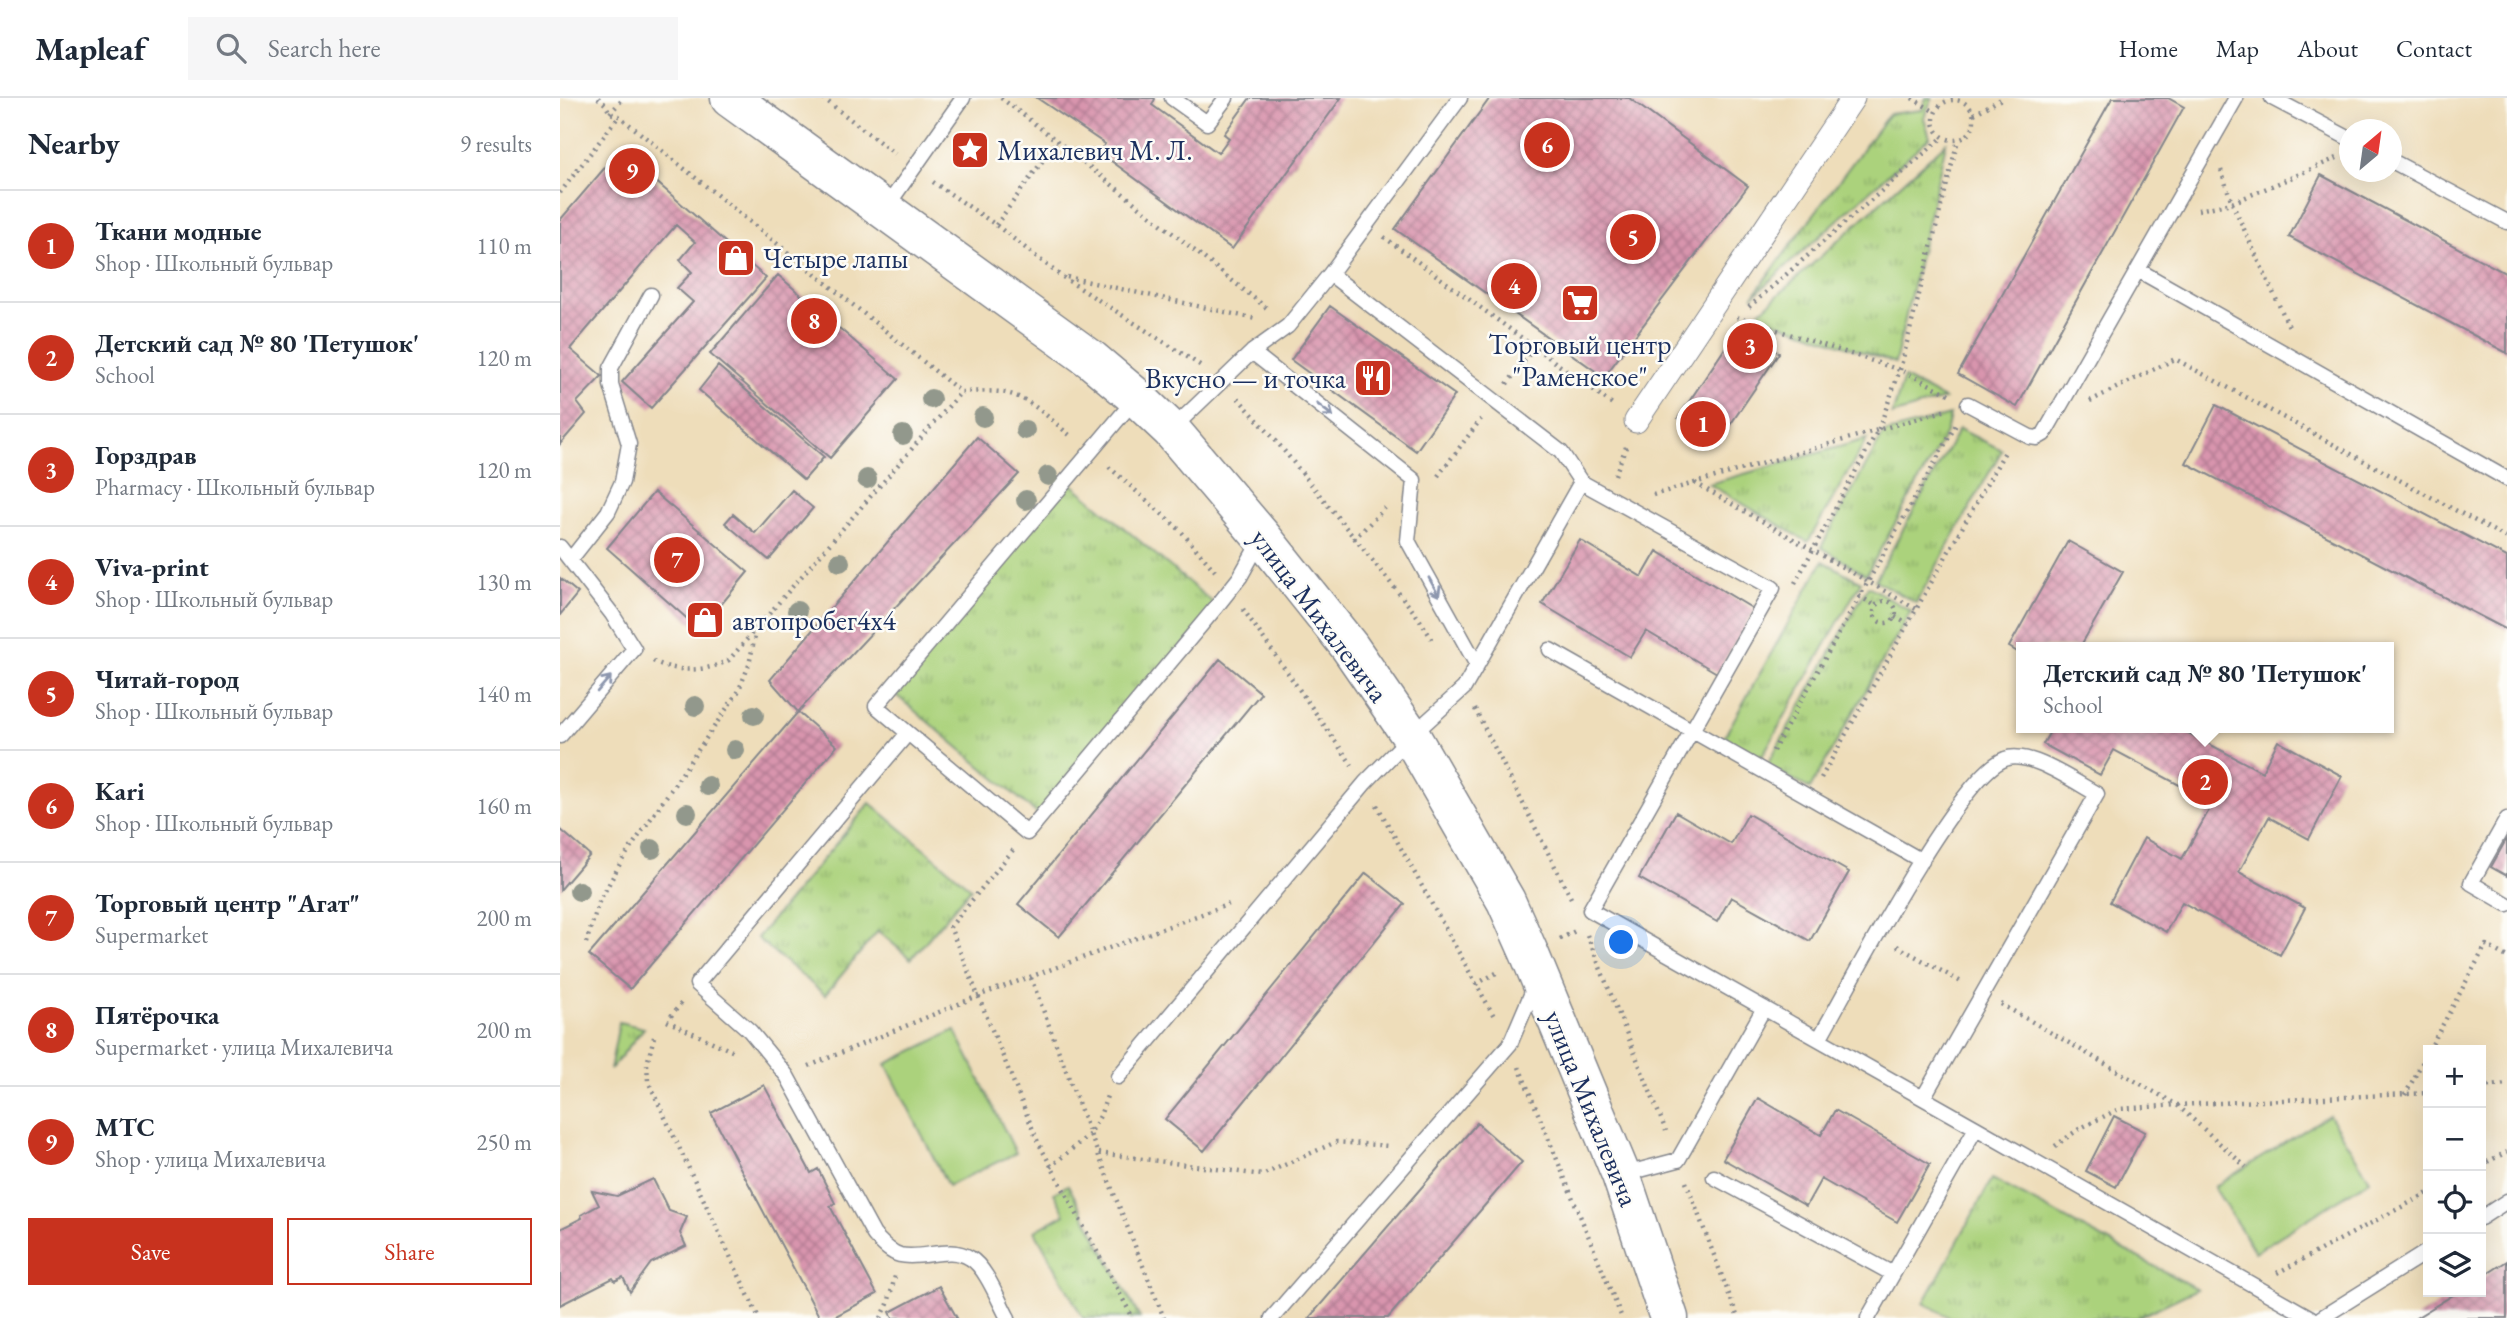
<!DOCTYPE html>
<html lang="en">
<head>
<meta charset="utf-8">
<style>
	body { margin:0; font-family:"EB Garamond",serif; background:#f6f6f7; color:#1f2937 }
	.controls { position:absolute; right:21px; bottom:21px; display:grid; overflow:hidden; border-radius:0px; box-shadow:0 7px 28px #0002 }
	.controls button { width:63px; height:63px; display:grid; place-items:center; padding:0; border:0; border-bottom:2px solid #e0e1e3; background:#fff; color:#1f2937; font:35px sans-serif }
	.compass { position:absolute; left:1779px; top:21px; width:63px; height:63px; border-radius:50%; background:#fff; box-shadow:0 7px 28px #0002; rotate:29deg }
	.you { position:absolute; left:1062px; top:845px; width:24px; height:24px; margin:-18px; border:5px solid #fff; border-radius:50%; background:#1a73e8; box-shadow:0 0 0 10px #1a73e833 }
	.badge { display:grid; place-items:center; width:46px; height:46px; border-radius:50%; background:#c8321e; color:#fff; font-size:23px; font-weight:700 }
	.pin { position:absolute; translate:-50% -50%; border:4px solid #fff; box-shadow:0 2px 7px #0006 }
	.popup { position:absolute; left:1456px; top:544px; width:378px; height:91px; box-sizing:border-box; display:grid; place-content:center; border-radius:0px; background:#fff; filter:drop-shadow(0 2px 5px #0005); font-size:23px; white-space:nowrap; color:#747a83 }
	.popup b { font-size:26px; color:#1f2937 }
	.popup::after { content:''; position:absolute; left:50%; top:100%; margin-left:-14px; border:14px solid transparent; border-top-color:#fff }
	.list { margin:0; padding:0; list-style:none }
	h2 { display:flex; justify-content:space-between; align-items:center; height:91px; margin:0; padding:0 28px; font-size:30px }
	h2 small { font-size:23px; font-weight:400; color:#747a83 }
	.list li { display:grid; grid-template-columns:46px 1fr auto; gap:21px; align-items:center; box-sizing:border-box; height:112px; padding:0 28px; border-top:2px solid #e0e1e3 }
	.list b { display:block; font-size:26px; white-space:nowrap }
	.list p { margin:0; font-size:23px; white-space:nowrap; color:#747a83 }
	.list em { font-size:23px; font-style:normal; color:#747a83 }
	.actions { display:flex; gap:14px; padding:21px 28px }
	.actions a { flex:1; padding:16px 0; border:2px solid #c8321e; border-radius:0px; text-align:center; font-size:24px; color:#c8321e }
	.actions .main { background:#c8321e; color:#fff }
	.icon { flex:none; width:38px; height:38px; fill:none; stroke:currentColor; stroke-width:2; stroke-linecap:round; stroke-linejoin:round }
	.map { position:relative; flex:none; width:1947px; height:1220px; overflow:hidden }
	header { display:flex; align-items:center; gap:42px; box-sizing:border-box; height:98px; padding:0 35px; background:#fff; border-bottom:2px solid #e0e1e3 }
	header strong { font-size:33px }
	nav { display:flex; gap:38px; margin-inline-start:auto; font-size:24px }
	.search { width:490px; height:63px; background:#f6f6f7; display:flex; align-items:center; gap:18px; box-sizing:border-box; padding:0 24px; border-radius:0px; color:#747a83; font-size:26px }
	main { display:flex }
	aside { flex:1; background:#fff }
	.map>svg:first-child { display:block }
</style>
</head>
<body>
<header>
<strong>Mapleaf</strong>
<div class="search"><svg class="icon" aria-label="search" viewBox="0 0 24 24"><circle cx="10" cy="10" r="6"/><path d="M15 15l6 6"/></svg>Search here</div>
<nav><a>Home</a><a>Map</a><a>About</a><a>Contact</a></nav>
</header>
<main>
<aside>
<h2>Nearby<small>9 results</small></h2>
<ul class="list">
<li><span class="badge">1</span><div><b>Ткани модные</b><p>Shop · Школьный бульвар</p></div><em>110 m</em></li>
<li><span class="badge">2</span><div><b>Детский сад № 80 'Петушок'</b><p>School</p></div><em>120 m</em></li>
<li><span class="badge">3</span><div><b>Горздрав</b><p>Pharmacy · Школьный бульвар</p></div><em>120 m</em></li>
<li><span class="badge">4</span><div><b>Viva-print</b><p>Shop · Школьный бульвар</p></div><em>130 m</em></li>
<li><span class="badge">5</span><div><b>Читай-город</b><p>Shop · Школьный бульвар</p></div><em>140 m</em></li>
<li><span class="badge">6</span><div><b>Kari</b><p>Shop · Школьный бульвар</p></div><em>160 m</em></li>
<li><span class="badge">7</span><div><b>Торговый центр &quot;Агат&quot;</b><p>Supermarket</p></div><em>200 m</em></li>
<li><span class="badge">8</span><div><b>Пятёрочка</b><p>Supermarket · улица Михалевича</p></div><em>200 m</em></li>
<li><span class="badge">9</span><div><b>МТС</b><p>Shop · улица Михалевича</p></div><em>250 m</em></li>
</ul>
<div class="actions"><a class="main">Save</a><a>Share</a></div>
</aside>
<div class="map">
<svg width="1947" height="1220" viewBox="0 0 1947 1220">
	<defs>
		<pattern id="grass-tufts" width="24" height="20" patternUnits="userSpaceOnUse" patternTransform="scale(1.75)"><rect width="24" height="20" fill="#abd27c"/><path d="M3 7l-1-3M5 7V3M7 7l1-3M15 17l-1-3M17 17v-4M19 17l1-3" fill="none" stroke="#8aab69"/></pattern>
		<pattern id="building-cross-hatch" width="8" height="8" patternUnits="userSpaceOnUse" patternTransform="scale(1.75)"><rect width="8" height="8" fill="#d995ae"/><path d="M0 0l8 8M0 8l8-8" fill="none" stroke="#af7a91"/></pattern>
	</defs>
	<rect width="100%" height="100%" fill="#fdfcf7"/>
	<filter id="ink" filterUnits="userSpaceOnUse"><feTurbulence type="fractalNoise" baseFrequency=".0143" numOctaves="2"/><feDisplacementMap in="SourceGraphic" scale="14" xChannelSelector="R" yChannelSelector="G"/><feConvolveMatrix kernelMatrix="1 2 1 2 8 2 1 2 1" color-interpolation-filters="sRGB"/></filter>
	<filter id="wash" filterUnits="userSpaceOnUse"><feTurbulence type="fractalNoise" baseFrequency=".00686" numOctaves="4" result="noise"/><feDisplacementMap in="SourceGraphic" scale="28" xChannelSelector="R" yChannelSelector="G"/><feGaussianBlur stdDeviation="1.57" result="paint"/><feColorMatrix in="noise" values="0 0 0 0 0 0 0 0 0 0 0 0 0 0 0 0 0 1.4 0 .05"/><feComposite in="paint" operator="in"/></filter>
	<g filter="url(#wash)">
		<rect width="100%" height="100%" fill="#eeddba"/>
		<path fill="url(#grass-tufts)" stroke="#63806d" stroke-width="2" d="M 1366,0 L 1372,0 L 1364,20 L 1370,39 L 1192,199 L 1329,16 L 1362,12 Z
			M 1386,45 L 1335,265 L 1196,217 Z
			M 1344,280 L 1384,301 L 1332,317 Z
			M 1390,317 L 1386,335 L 1306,477 L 1261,449 L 1324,335 Z
			M 1399,331 L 1442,352 L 1356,505 L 1315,482 Z
			M 1307,341 L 1248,444 L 1149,386 Z
			M 507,382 L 657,508 L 480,718 L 330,592 Z
			M 1263,463 L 1301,484 L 1200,662 L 1163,641 Z
			M 1308,488 L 1351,513 L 1250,691 L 1207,667 Z
			M 310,705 L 411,790 L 351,861 L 318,833 L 265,897 L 197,840 Z
			M 59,924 L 84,930 L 50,972 L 59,925 Z
			M 1432,1081 L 1637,1191 L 1577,1220 L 1391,1220 L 1364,1205 Z
			M 508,1087 L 580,1220 L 523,1220 L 475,1133 L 505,1116 L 494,1095 Z"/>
		<path fill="#abd27c" stroke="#63806d" stroke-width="2" d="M 395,932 L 456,1055 L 388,1088 L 326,966 Z
			M 1769,1017 L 1810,1082 L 1695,1154 L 1654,1089 Z"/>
		<g id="blocks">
			<path fill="url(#building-cross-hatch)" d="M 477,0 L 594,0 L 595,1 L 592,7 L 658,55 L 669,40 L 664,36 L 690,0 L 781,0 L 672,151 L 539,54 L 545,46 Z
				M 930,0 L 1069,0 L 1188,88 L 1044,279 L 835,131 Z
				M 1552,0 L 1608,0 L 1624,9 L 1457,309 L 1398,276 Z
				M 60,52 L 206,180 L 91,310 L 62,284 L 133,204 L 117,190 L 132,174 L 120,162 L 135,144 L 116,127 L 10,251 L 42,278 L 17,304 L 26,316 L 0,346 L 0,122 Z
				M 1761,77 L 1947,176 L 1947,255 L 1729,139 Z
				M 218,177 L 338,281 L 270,360 L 150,256 Z
				M 770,208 L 895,297 L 856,353 L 731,262 Z
				M 1180,228 L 1219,255 L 1157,346 L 1118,320 Z
				M 158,268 L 264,359 L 244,382 L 139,292 Z
				M 1656,307 L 1947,459 L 1947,532 L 1626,365 Z
				M 417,339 L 459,376 L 238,614 L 210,582 Z
				M 232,392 L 253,410 L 209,462 L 165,425 L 173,416 L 195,435 Z
				M 94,394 L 188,474 L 140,532 L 47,450 Z
				M 1020,442 L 1082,479 L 1097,453 L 1195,512 L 1157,575 L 1086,533 L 1070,559 L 982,506 Z
				M 1508,443 L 1563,474 L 1520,549 L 1461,549 L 1461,556 L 1449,549 Z
				M 0,480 L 18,495 L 0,517 Z
				M 660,561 L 701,595 L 499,839 L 458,806 Z
				M 238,614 L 277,648 L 70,891 L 29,857 Z
				M 1492,630 L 1619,630 L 1702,674 L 1718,643 L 1782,678 L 1749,741 L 1709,719 L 1679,774 L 1745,810 L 1720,857 L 1622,804 L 1606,834 L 1550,804 L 1584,740 L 1622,761 L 1653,705 L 1554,652 L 1540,677 L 1483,646 Z
				M 1116,714 L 1171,746 L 1188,716 L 1289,774 L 1250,843 L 1171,799 L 1157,824 L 1079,780 Z
				M 0,731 L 30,757 L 0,792 Z
				M 1947,740 L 1947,778 L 1931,769 Z
				M 806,775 L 845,806 L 644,1053 L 605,1021 Z
				M 204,987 L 251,1075 L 258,1071 L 275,1105 L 270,1108 L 317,1196 L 272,1220 L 260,1220 L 151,1015 Z
				M 1198,1000 L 1261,1037 L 1275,1012 L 1370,1066 L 1337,1124 L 1261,1081 L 1246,1108 L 1163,1061 Z
				M 1554,1018 L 1585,1034 L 1556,1089 L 1526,1073 Z
				M 917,1025 L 962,1064 L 828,1220 L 749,1220 Z
				M 93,1081 L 109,1113 L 127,1119 L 120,1135 L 126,1148 L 91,1165 L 70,1194 L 63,1179 L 55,1183 L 53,1180 L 0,1207 L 0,1131 L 22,1120 L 21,1117 L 39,1107 L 32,1093 L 57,1098 Z
				M 1947,1163 L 1947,1220 L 1856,1220 L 1898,1194 L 1921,1194 L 1921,1180 Z
				M 379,1188 L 397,1220 L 333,1220 L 330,1214 Z"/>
		</g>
	</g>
	<g filter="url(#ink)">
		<use href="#blocks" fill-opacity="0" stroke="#84868c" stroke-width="2"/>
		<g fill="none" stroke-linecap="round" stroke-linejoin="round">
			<defs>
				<path id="service" d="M 612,0 L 647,25 L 666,0
					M 1712,0 L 1790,41
					M 1832,63 L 1947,124
					M 325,111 L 403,0
					M 1578,172 L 1947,381
					M 770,176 L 900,0
					M 692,254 L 854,382 L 848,443 L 917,567
					M 1408,306 L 1470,339 L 1477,340 L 1484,336 L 1676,0
					M 1021,384 L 1213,490 L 1030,812 L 1416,1030 L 1308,1220
					M 0,449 L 52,516 L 74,551 L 0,638
					M 11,461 L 48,414 L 62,384 L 69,346 L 51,287 L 51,270 L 91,197
					M 990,552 L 1362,763
					M 348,635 L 467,735 L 657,508 L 680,479 L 700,443
					M 1947,721 L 1911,785 L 1947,806
					M 1259,941 C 1289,888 1397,679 1445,661 C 1469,651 1516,685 1537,696 L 1363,1000
					M 558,979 L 805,685 L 851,638 L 904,590 L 1021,384 L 1001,354 L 770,176 L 728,228 L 692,254 L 612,331
					M 1416,1030 L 1751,1220
					M 1061,1077 L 1118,1062 L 1204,910
					M 1154,1079 L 1333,1176
					M 1921,1120 L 1947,1103
					M 448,1220 C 439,1204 426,1169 410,1160 C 389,1147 363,1162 340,1157 C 329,1154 321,1144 314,1137 L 227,978 L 190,933 L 137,886 L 348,635 L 316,608 L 576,300
					M 712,1220 L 950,946 L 976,885
					M 1761,1220 L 1868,1153"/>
				<path id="pedestrian" d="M 1076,323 L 1293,0"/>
				<path id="secondary" d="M 170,0 L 532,262 L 576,299 L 611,332 L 702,439 L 789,548 L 851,638 L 946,803 L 970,857 L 1061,1077 L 1109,1220"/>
			</defs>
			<use href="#service" stroke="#84868c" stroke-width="17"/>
			<use href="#pedestrian" stroke="#84868c" stroke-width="25"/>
			<use href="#secondary" stroke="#84868c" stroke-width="41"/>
			<path stroke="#84868c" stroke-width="4.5" stroke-dasharray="2 5" stroke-linecap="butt" d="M 38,0 L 45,6 L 50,15 L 59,18 L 401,294 C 415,294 432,292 446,295 C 471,300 493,324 512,339
				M 263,0 L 335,56
				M 441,0 L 497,43 L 709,212
				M 1352,0 L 1375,14
				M1374 22a20 20 0 1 1 40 0a20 20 0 1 1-40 0Z
				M 50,15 L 64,0
				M 1414,16 L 1443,0
				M 1661,72 L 1672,105 L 1730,231
				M 373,84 L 436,127 L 501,178 L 643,269
				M 0,95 L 59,18
				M 1638,112 L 1672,105 L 1777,60
				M 436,127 L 497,43
				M 824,139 L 1055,308
				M 507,179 L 696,221
				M 1189,209 L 1383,39
				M 1177,219 L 1340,272 L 1389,296
				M 947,286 L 974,250
				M 678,300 L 717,344 L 858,519 L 872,541
				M 1530,303 L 1615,261 L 1947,440
				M 549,369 L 620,432 L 655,473
				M 1055,377 L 1066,349
				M 878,378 L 921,321
				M 1135,385 L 1356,511
				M 1093,397 L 1387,312
				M 794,441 L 827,408
				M 1235,485 L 1319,330 L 1340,272 L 1398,42
				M 1299,498 L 1316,508
				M1314 514a11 11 0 1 1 22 0a11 11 0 1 1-22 0Z
				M 683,511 L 792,667
				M 1335,519 L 1348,526
				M 93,563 C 117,575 146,574 169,562 L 401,294
				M 915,611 L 1011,800
				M 1213,653 L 1397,325
				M 1261,680 L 1446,352
				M 817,707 L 935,920
				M 453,752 L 390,829 L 478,1044 L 573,1220
				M 1027,837 L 1106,1033
				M 1000,841 L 1017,832
				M 26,845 L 39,804 L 61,764 L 178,594 L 189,567 L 196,533
				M 1337,848 L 1403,885
				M 471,880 L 530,1036 L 604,1220
				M 916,886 L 940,873
				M 1441,906 L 1617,1007 L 1868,995
				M 111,918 L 123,903
				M 107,923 L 174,954
				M 94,939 L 87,966 L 88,983 L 199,1220
				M 1869,952 L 1926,847 L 1947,859
				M 249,968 L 418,898 L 672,805
				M 959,969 L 1062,1220
				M 1921,989 L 1947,986
				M 1845,997 L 1868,954
				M 1495,1048 L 1519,1031 L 1559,1011 L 1617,1007 L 1686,1069
				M 539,1055 L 702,1077 L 776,1044 L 829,1048
				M 1921,1067 L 1947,1054
				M 490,1069 L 530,1036 L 540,1018 L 547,998
				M 1126,1084 L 1178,1220
				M 1717,1175 L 1868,1095
				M 321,1220 L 328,1206 L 335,1178"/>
			<use href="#service" stroke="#fff" stroke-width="14"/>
			<use href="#pedestrian" stroke="#fff" stroke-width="23"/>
			<use href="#secondary" stroke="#fff" stroke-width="38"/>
		</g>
		<g fill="#92988c">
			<circle cx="371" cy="301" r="10"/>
			<circle cx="423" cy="319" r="10"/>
			<circle cx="465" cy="332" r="10"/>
			<circle cx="343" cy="337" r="10"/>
			<circle cx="488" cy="378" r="10"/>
			<circle cx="307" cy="381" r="10"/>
			<circle cx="466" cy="402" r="10"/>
			<circle cx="280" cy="464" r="10"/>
			<circle cx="237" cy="513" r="10"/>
			<circle cx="135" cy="608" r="10"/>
			<circle cx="194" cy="617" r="10"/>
			<circle cx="175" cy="652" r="10"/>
			<circle cx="148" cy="688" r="10"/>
			<circle cx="127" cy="715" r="10"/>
			<circle cx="92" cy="751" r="10"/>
			<circle cx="19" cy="793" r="10"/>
		</g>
		<defs><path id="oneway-shaft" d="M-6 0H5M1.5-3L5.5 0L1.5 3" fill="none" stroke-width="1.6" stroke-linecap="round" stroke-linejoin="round" transform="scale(1.75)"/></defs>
		<g stroke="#8d97ae">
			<use href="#oneway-shaft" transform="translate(765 312) rotate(38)"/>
			<use href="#oneway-shaft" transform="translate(874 489) rotate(61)"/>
			<use href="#oneway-shaft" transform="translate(44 586) rotate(-49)"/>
		</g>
	</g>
	<defs>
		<symbol id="sight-square" viewBox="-11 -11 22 22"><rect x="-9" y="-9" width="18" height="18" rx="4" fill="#c8321e" stroke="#fdfcf7"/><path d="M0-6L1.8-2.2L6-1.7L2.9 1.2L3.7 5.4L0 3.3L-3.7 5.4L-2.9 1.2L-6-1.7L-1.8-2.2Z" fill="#fff"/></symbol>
		<symbol id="shop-square" viewBox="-11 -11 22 22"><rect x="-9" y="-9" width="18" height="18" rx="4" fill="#c8321e" stroke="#fdfcf7"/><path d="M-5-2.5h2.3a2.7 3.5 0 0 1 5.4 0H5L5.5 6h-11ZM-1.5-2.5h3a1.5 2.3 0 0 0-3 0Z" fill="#fff"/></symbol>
		<symbol id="supermarket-square" viewBox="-11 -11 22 22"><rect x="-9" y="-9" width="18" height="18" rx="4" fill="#c8321e" stroke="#fdfcf7"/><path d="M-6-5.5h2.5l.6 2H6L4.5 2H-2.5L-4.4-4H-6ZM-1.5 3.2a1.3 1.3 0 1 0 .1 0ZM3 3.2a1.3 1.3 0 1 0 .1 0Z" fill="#fff"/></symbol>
		<symbol id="restaurant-square" viewBox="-11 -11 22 22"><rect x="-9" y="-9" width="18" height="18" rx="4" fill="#c8321e" stroke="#fdfcf7"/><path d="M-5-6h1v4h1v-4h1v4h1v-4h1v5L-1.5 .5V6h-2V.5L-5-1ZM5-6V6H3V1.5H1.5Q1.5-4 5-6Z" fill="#fff"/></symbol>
	</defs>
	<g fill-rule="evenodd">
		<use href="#sight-square" x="388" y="30" width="44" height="44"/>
		<use href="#shop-square" x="154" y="138" width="44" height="44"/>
		<use href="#supermarket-square" x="998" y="183" width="44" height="44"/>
		<use href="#restaurant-square" x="791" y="258" width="44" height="44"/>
		<use href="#shop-square" x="123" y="500" width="44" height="44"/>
	</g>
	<g text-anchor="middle" stroke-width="5" stroke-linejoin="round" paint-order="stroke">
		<g font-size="28" fill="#1b2f5e" stroke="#fdfcf7" text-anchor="start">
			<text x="437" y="62">Михалевич М. Л.</text>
			<text x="203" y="170">Четыре лапы</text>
			<text x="1020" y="256" text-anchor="middle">Торговый центр<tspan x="1020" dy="32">"Раменское"</tspan></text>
			<text x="786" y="290" text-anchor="end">Вкусно — и точка</text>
			<text x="172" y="532">автопробег4х4</text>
		</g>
		<g font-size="28" fill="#1b2f5e" stroke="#fdfcf7">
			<text transform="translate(760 517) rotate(53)" y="10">улица Михалевича</text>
			<text transform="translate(1032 1010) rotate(68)" y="10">улица Михалевича</text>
		</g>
	</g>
</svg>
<div class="controls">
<button>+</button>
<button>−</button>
<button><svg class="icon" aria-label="locate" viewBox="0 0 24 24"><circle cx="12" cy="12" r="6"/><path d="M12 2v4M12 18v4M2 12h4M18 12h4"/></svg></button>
<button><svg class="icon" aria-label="layers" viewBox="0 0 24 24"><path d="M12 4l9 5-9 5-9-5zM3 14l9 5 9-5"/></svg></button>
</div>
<svg class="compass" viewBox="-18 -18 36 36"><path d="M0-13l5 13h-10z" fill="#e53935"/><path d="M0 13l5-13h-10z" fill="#747a83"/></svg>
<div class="you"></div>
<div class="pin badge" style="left:1143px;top:326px">1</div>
<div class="pin badge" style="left:1645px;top:684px">2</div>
<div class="popup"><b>Детский сад № 80 'Петушок'</b>School</div>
<div class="pin badge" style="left:1190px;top:248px">3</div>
<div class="pin badge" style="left:954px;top:188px">4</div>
<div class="pin badge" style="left:1073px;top:139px">5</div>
<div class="pin badge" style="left:987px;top:47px">6</div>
<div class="pin badge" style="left:117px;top:462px">7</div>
<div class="pin badge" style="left:254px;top:223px">8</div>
<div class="pin badge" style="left:72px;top:73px">9</div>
</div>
</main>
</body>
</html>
